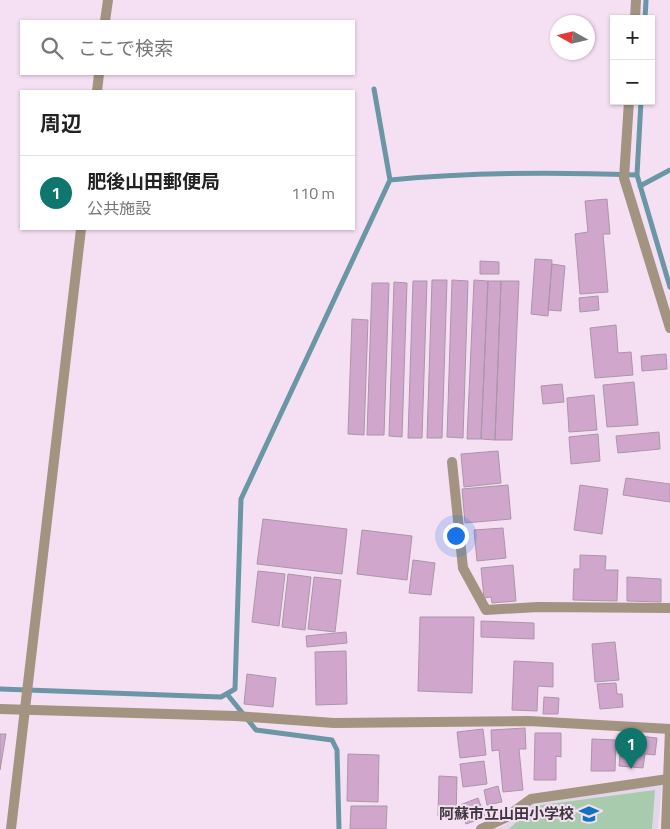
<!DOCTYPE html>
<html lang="ja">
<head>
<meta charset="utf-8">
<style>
	body { margin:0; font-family:"Titillium Web","Noto Sans JP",sans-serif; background:#f6f6f6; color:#222 }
	.controls { position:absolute; right:15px; top:15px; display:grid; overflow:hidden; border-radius:0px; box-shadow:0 1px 4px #0004 }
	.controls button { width:45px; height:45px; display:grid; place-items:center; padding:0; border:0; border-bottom:1px solid #e0e0e0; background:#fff; color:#222; font:25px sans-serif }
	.compass { position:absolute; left:550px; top:15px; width:45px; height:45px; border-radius:50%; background:#fff; box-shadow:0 1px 4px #0004; rotate:278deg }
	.you { position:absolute; left:455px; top:535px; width:18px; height:18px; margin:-12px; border:4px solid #fff; border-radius:50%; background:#1a73e8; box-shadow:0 0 0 8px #1a73e833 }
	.badge { display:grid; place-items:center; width:32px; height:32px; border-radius:50%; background:#0f766e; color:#fff; font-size:16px; font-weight:700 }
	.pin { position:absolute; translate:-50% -41px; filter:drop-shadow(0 1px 2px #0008) }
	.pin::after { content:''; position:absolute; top:26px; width:18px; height:15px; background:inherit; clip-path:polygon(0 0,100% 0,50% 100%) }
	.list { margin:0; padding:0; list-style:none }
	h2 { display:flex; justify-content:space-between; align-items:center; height:65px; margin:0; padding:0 20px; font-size:21px }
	h2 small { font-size:16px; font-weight:400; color:#767676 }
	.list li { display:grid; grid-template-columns:32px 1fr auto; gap:15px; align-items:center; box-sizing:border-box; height:75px; padding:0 20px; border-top:1px solid #e0e0e0 }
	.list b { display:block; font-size:19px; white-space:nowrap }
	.list p { margin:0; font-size:16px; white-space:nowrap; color:#767676 }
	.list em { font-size:16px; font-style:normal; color:#767676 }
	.icon { flex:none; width:28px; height:28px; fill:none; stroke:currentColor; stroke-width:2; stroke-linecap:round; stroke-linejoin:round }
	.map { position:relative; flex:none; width:670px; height:829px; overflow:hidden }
	.search { position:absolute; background:#fff; box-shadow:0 1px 4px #0004; left:20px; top:20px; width:335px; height:55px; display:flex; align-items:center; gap:12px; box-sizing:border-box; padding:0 18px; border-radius:0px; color:#767676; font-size:19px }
	.panel { position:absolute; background:#fff; box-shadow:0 1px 4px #0004; left:20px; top:90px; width:335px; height:140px; border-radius:0px }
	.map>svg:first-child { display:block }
</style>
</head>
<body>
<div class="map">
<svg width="670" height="829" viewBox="0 0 670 829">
	<rect width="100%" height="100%" fill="#f5e0f3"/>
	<path fill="#e2d6ea" d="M 662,785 L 658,829 L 493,829 L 505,825 L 532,803 Z"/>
	<path fill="#a8caad" d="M 655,790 L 652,829 L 509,829 L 534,806 Z"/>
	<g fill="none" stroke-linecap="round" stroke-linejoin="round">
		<path stroke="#6b96a5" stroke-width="5" d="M 645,19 L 646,0
			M 641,101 L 637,175 L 670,287
			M 390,180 C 472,172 555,172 637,175
			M 640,186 L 670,170
			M 0,689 L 221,697 L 235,689 L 241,499 L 390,180 L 374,89
			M 227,694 L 256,730 L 332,740 L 337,750 L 339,829"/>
	</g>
	<path fill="#d0a6cc" stroke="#aa96a8" d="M 607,199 L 610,234 L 603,234 L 608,292 L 580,294 L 575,234 L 588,232 L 585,201 Z
		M 535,259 L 552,260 L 548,316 L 531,314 Z
		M 480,261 L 499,262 L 499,274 L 480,274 Z
		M 552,264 L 565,266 L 561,311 L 548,310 Z
		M 432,280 L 447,280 L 442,438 L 427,438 Z
		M 452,280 L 468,281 L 463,438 L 447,437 Z
		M 474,280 L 488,281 L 481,439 L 467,439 Z
		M 413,281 L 427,281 L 422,438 L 408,438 Z
		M 488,281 L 501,281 L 495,440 L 481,439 Z
		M 501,281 L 519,281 L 512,440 L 495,440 Z
		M 394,282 L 407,283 L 402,437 L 389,436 Z
		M 372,283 L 389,283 L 384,435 L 367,435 Z
		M 598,296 L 599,310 L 580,312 L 579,298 Z
		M 352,319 L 368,320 L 364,435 L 348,434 Z
		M 616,325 L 618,353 L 631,352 L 633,375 L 595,378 L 590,328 Z
		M 666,354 L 667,369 L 642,371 L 641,356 Z
		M 634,382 L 638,425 L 607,427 L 603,385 Z
		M 562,384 L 564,402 L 543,404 L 541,386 Z
		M 594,395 L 597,430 L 569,432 L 567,398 Z
		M 659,432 L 660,449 L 618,453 L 616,436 Z
		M 598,434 L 600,461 L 571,464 L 569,437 Z
		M 498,451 L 501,483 L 464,487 L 461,454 Z
		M 626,478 L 670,484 L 670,502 L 623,495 Z
		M 508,485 L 511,519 L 465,523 L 462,489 Z
		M 580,485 L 608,489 L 602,534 L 574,530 Z
		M 263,519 L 347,529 L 342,574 L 257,564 Z
		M 503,528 L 506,558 L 477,561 L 474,530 Z
		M 362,530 L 412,536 L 407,580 L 357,574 Z
		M 580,555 L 606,556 L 605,570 L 618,570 L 617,601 L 573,600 L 574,569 L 580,569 Z
		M 413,560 L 435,563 L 431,595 L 409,593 Z
		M 513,565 L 516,601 L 492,603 L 491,597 L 484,598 L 481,568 Z
		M 258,571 L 285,574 L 279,626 L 252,622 Z
		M 288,574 L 311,577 L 305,630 L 282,627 Z
		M 314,577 L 341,580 L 335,632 L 308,629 Z
		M 627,577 L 661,579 L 661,602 L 627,601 Z
		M 420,617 L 474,617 L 472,693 L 418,691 Z
		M 481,621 L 534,623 L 534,639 L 481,637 Z
		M 346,632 L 347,643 L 307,647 L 306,636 Z
		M 615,642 L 619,680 L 595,682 L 592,644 Z
		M 346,651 L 347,704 L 316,705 L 315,652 Z
		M 514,661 L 553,663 L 553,687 L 538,686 L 537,711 L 512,710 Z
		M 247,674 L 276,678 L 273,707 L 244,704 Z
		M 616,683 L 617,694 L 622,694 L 623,707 L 600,709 L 597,684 Z
		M 544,697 L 559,698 L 558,714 L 543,714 Z
		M 525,728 L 526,749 L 519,749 L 523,790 L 503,792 L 499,750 L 492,751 L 491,730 Z
		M 483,729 L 486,755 L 460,758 L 457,732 Z
		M 535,733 L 561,733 L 561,757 L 556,756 L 556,780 L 534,780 Z
		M 0,734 L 6,734 L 0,770 Z
		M 622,734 L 657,738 L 655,755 L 645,754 L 643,768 L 619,766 Z
		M 592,739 L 616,740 L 615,771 L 591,771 Z
		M 348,754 L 379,755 L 378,802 L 347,801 Z
		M 484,761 L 487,784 L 463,787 L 460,764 Z
		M 439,776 L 457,777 L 456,817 L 438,816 Z
		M 498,786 L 502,802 L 487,805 L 484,790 Z
		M 478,798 L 485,817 L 466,824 L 460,805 Z
		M 351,806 L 387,806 L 386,829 L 350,829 Z"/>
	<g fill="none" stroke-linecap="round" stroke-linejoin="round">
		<path stroke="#a39381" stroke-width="10" d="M 105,21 L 108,0
			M 97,91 L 99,74
			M 452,462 L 463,568 L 486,610 L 538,607 L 670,608
			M 236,716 L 334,723 L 529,721 L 670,729
			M 11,829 L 81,229
			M 481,829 L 505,818 L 531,799 L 668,779"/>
		<path stroke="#a39381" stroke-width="10" d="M 635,19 L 636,0
			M 629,101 L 624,178 L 670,328
			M 0,709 L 236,716
			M 666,829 L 670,730"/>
	</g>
	<defs>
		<symbol id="school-bare" viewBox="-9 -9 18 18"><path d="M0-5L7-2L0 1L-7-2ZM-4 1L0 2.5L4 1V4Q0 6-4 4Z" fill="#1372bf" stroke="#f5e0f3" stroke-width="2.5" paint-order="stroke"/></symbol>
	</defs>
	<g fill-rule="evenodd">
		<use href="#school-bare" x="575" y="800" width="28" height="28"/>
	</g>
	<g text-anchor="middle" stroke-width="4" stroke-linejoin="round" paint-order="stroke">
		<g font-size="15" font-weight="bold" fill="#3f373e" stroke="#f5e0f3" text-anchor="end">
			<text x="574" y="819">阿蘇市立山田小学校</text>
		</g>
	</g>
</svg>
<div class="controls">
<button>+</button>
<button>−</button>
</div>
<svg class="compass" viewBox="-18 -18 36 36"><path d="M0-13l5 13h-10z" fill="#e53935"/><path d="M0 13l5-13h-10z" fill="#767676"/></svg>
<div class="you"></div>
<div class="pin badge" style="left:631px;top:769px">1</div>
<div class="search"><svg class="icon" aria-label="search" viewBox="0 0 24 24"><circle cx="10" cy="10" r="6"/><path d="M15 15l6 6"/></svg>ここで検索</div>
<section class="panel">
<h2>周辺<small></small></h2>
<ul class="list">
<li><span class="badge">1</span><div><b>肥後山田郵便局</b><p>公共施設</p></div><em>110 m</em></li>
</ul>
</section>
</div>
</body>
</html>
